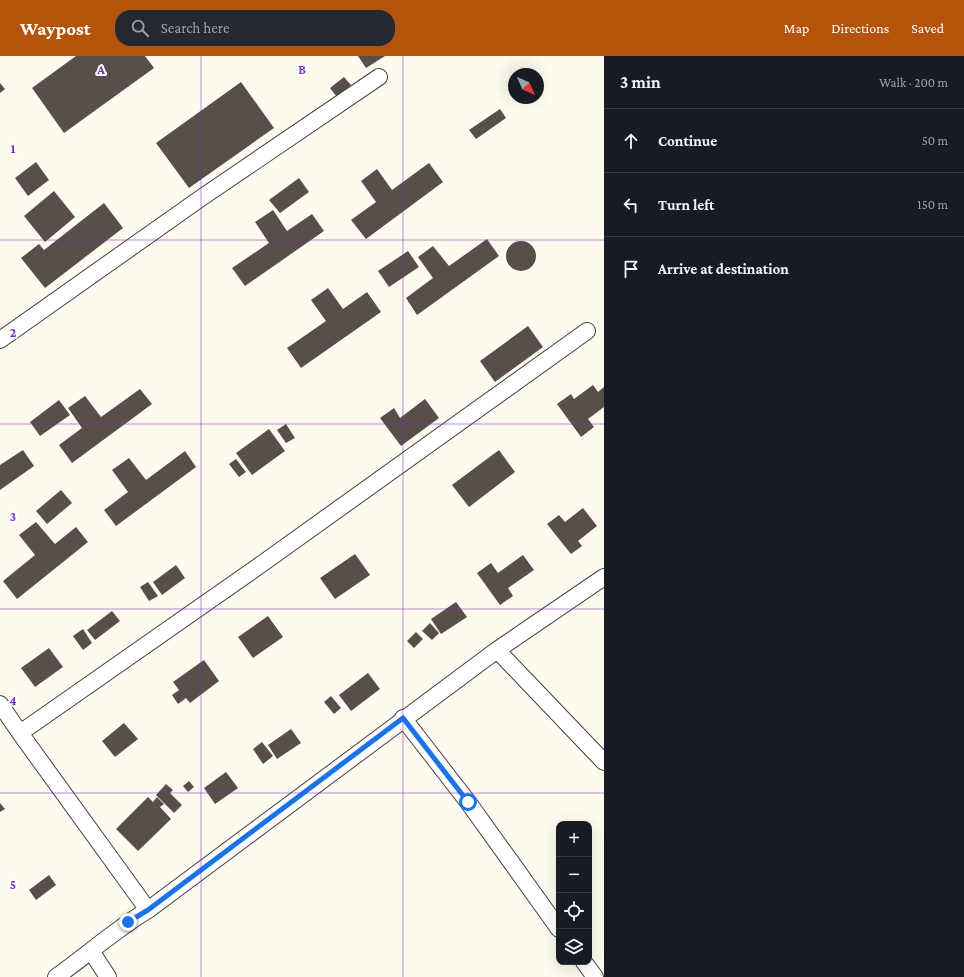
<!DOCTYPE html>
<html lang="en">
<head>
<meta charset="utf-8">
<style>
	body { margin:0; font-family:"Crimson Pro",serif; background:#242831; color:#f1f3f6 }
	.controls { position:absolute; right:12px; bottom:12px; display:grid; overflow:hidden; border-radius:8px; box-shadow:0 4px 16px #0002 }
	.controls button { width:36px; height:36px; display:grid; place-items:center; padding:0; border:0; border-bottom:1px solid #363941; background:#171b24; color:#f1f3f6; font:20px sans-serif }
	.compass { position:absolute; left:508px; top:12px; width:36px; height:36px; border-radius:50%; background:#171b24; box-shadow:0 4px 16px #0002; rotate:135deg }
	.stop { position:absolute; width:12px; height:12px; margin:-9px; border:3px solid #1a73e8; border-radius:50%; background:#fff }
	.stop.end { background:#1a73e8; border-color:#fff; box-shadow:0 1px 4px #0008 }
	.list { margin:0; padding:0; list-style:none }
	h2 { display:flex; justify-content:space-between; align-items:center; height:52px; margin:0; padding:0 16px; font-size:17px }
	h2 small { font-size:13px; font-weight:400; color:#9ea1a6 }
	.list li { display:grid; grid-template-columns:26px 1fr auto; gap:12px; align-items:center; box-sizing:border-box; height:64px; padding:0 16px; border-top:1px solid #363941 }
	.list b { display:block; font-size:15px; white-space:nowrap }
	.list em { font-size:13px; font-style:normal; color:#9ea1a6 }
	.icon { flex:none; width:22px; height:22px; fill:none; stroke:currentColor; stroke-width:2; stroke-linecap:round; stroke-linejoin:round }
	.map { position:relative; flex:none; width:604px; height:921px; overflow:hidden }
	header { display:flex; align-items:center; gap:24px; box-sizing:border-box; height:56px; padding:0 20px; background:#b45309; color:#fff }
	header strong { font-size:19px }
	nav { display:flex; gap:22px; margin-inline-start:auto; font-size:14px }
	.search { width:280px; height:36px; background:#242831; display:flex; align-items:center; gap:10px; box-sizing:border-box; padding:0 14px; border-radius:16px; color:#9ea1a6; font-size:15px }
	main { display:flex }
	aside { flex:1; background:#171b24 }
	.map>svg:first-child { display:block }
</style>
</head>
<body>
<header>
<strong>Waypost</strong>
<div class="search"><svg class="icon" aria-label="search" viewBox="0 0 24 24"><circle cx="10" cy="10" r="6"/><path d="M15 15l6 6"/></svg>Search here</div>
<nav><a>Map</a><a>Directions</a><a>Saved</a></nav>
</header>
<main>
<div class="map">
<svg width="604" height="921" viewBox="0 0 604 921">
	<rect width="100%" height="100%" fill="#fffaf0"/>
	<path fill="#584e4a" d="M 76,0 L 145,0 L 154,12 L 64,77 L 32,32 Z
		M 358,0 L 385,0 L 366,12 Z
		M 344,21 L 351,29 L 337,41 L 330,32 Z
		M 241,26 L 274,72 L 189,132 L 156,87 Z
		M 0,27 L 5,33 L 0,37 Z
		M 500,53 L 506,62 L 476,83 L 469,74 Z
		M 36,106 L 49,124 L 28,140 L 15,122 Z
		M 429,107 L 443,126 L 366,183 L 351,164 L 376,146 L 361,125 L 377,113 L 392,134 Z
		M 299,122 L 309,136 L 280,157 L 269,144 Z
		M 54,135 L 75,161 L 45,186 L 24,160 Z
		M 104,147 L 123,172 L 45,232 L 21,202 L 39,188 L 44,194 Z
		M 273,154 L 287,175 L 312,158 L 324,175 L 245,230 L 232,212 L 269,187 L 255,166 Z
		M 487,183 L 499,200 L 417,259 L 406,242 L 433,222 L 418,201 L 433,190 L 449,210 Z
		M506 200a15 15 0 1 1 30 0a15 15 0 1 1-30 0Z
		M 408,195 L 419,211 L 389,231 L 378,215 Z
		M 328,232 L 343,253 L 367,236 L 381,256 L 301,312 L 287,292 L 326,265 L 311,244 Z
		M 528,270 L 543,291 L 495,326 L 480,305 Z
		M 593,329 L 598,336 L 604,331 L 604,351 L 588,363 L 594,371 L 581,381 L 557,348 L 571,338 L 574,343 Z
		M 140,333 L 152,348 L 72,407 L 59,389 L 82,372 L 68,352 L 85,340 L 101,361 Z
		M 425,343 L 439,362 L 401,390 L 380,362 L 394,352 L 400,362 Z
		M 59,344 L 70,359 L 40,380 L 30,366 Z
		M 286,368 L 295,382 L 286,387 L 277,374 Z
		M 269,373 L 285,395 L 252,419 L 236,397 Z
		M 23,394 L 34,410 L 0,434 L 0,409 Z
		M 499,394 L 515,416 L 469,451 L 452,429 Z
		M 185,395 L 196,411 L 116,470 L 104,454 L 128,436 L 112,414 L 129,402 L 146,424 Z
		M 236,403 L 246,416 L 239,421 L 229,408 Z
		M 61,434 L 72,447 L 47,468 L 36,455 Z
		M 583,452 L 597,470 L 578,485 L 582,490 L 571,498 L 547,468 L 559,459 L 565,466 Z
		M 36,466 L 55,488 L 76,471 L 88,486 L 17,543 L 3,525 L 35,499 L 19,479 Z
		M 355,498 L 370,519 L 335,543 L 320,522 Z
		M 523,499 L 534,514 L 508,532 L 513,540 L 500,549 L 477,517 L 491,507 L 498,517 Z
		M 176,509 L 185,522 L 162,539 L 153,526 Z
		M 148,526 L 158,540 L 149,545 L 140,531 Z
		M 456,546 L 467,561 L 441,578 L 431,563 Z
		M 112,555 L 120,565 L 95,584 L 87,574 Z
		M 268,560 L 283,581 L 253,602 L 238,581 Z
		M 430,567 L 439,577 L 432,584 L 422,575 Z
		M 83,573 L 92,587 L 83,594 L 73,580 Z
		M 416,576 L 423,583 L 414,592 L 407,585 Z
		M 49,592 L 63,611 L 35,631 L 21,612 Z
		M 204,604 L 219,625 L 190,647 L 186,642 L 178,648 L 172,639 L 179,634 L 173,626 Z
		M 368,617 L 380,633 L 351,655 L 339,639 Z
		M 331,640 L 341,652 L 334,658 L 324,646 Z
		M 124,667 L 138,683 L 115,701 L 102,685 Z
		M 291,673 L 301,687 L 277,703 L 268,689 Z
		M 262,686 L 273,700 L 263,708 L 253,693 Z
		M 226,716 L 238,732 L 215,748 L 204,732 Z
		M 189,725 L 194,731 L 188,736 L 183,730 Z
		M 166,728 L 173,734 L 170,737 L 182,749 L 174,757 L 156,739 Z
		M 148,741 L 153,746 L 157,741 L 164,748 L 160,751 L 171,763 L 138,795 L 116,773 Z
		M 0,747 L 5,753 L 0,756 Z
		M 49,819 L 56,829 L 36,844 L 29,834 Z"/>
	<g fill="none" stroke-linecap="round" stroke-linejoin="round">
		<defs>
			<path id="minor" d="M 0,284 L 201,142 L 379,21
				M 497,594 L 604,706
				M 0,648 L 20,677 L 148,854
				M 403,662 L 468,746 L 559,873
				M 20,677 L 263,507 L 587,275
				M 91,895 L 108,921
				M 584,906 L 595,921
				M 56,921 C 87,899 116,873 148,854 L 497,594 L 604,521"/>
		</defs>
		<use href="#minor" stroke="#424242" stroke-width="18"/>
		<use href="#minor" stroke="#fff" stroke-width="16"/>
	</g>
	<g fill="none" stroke-linecap="round" stroke-linejoin="round">
		<path stroke="#1a73e8" stroke-width="5" d="M 128,866 L 148,854 L 403,662 L 468,746"/>
	</g>
	<path fill="none" stroke="#7b2cbf" stroke-width="1" stroke-opacity="0.55" d="M 201,0 L 201,921M 403,0 L 403,921M 0,184 L 604,184M 0,368 L 604,368M 0,553 L 604,553M 0,737 L 604,737"/>
	<g font-size="13" text-anchor="middle" font-weight="bold" fill="#7b2cbf" stroke="#fff" stroke-width="4" stroke-linejoin="round" paint-order="stroke">
		<text x="101" y="18">A</text>
		<text x="302" y="18">B</text>
		<text x="13" y="97">1</text>
		<text x="13" y="281">2</text>
		<text x="13" y="465">3</text>
		<text x="13" y="649">4</text>
		<text x="13" y="833">5</text>
	</g>
</svg>
<div class="controls">
<button>+</button>
<button>−</button>
<button><svg class="icon" aria-label="locate" viewBox="0 0 24 24"><circle cx="12" cy="12" r="6"/><path d="M12 2v4M12 18v4M2 12h4M18 12h4"/></svg></button>
<button><svg class="icon" aria-label="layers" viewBox="0 0 24 24"><path d="M12 4l9 5-9 5-9-5zM3 14l9 5 9-5"/></svg></button>
</div>
<svg class="compass" viewBox="-18 -18 36 36"><path d="M0-13l5 13h-10z" fill="#e53935"/><path d="M0 13l5-13h-10z" fill="#9ea1a6"/></svg>
<div class="stop" style="left:468px;top:746px"></div>
<div class="stop end" style="left:128px;top:866px"></div>
</div>
<aside>
<h2>3 min<small>Walk · 200 m</small></h2>
<ul class="list">
<li><svg class="icon" aria-label="ahead" viewBox="0 0 24 24"><path d="M12 20V5M6 11l6-6 6 6"/></svg><div><b>Continue</b></div><em>50 m</em></li>
<li><svg class="icon" aria-label="left" viewBox="0 0 24 24"><path d="M17 20v-9H6M10 6l-5 5 5 5"/></svg><div><b>Turn left</b></div><em>150 m</em></li>
<li><svg class="icon" aria-label="arrive" viewBox="0 0 24 24"><path d="M6 21V4h12l-3 4 3 4H6"/></svg><div><b>Arrive at destination</b></div></li>
</ul>
</aside>
</main>
</body>
</html>
